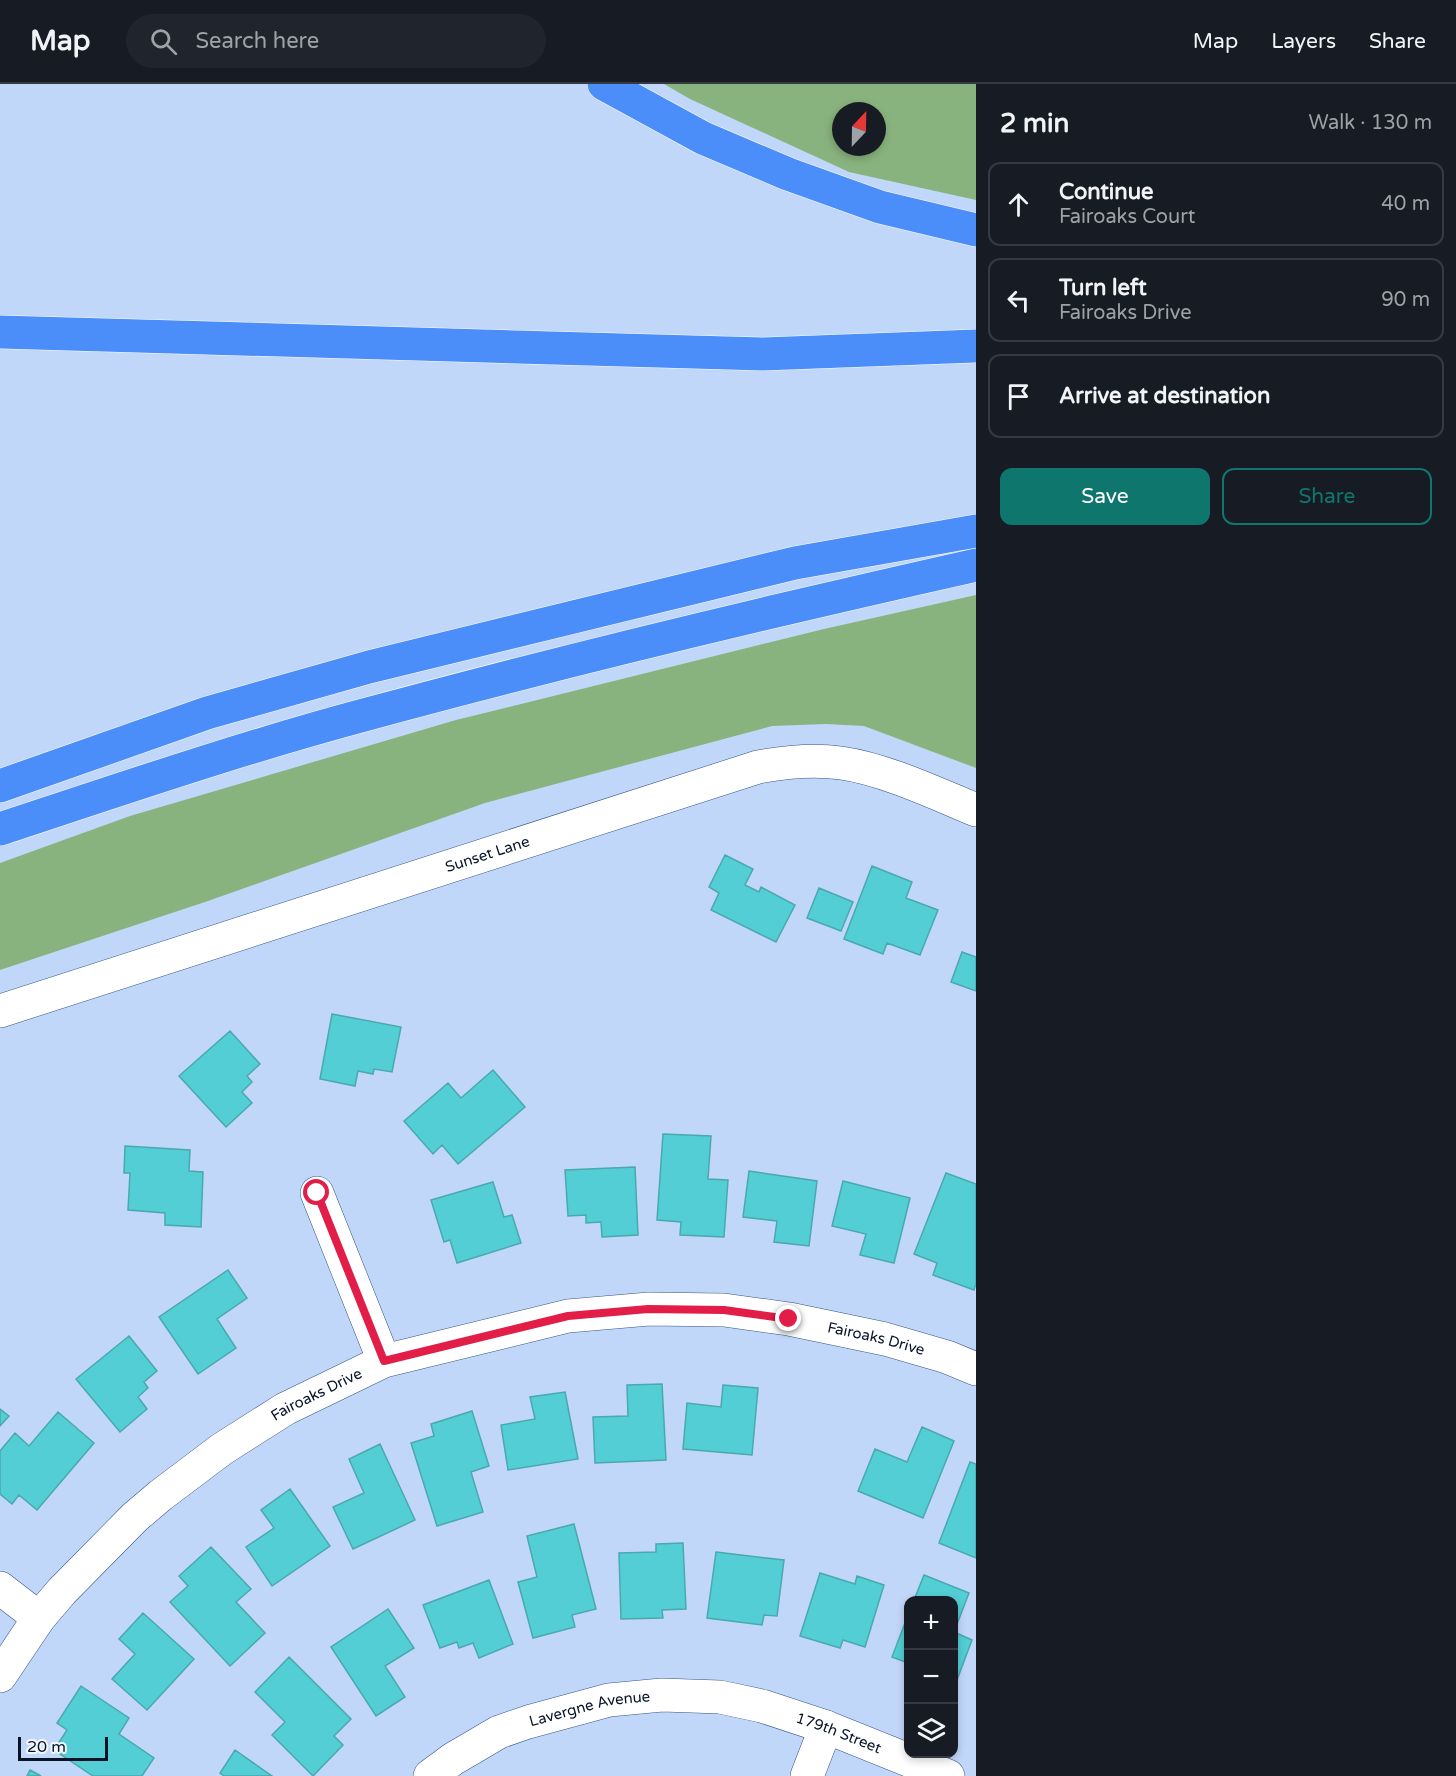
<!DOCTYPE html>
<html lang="en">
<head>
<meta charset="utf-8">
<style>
	body { margin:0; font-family:"Varela Round",sans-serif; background:#20242c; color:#f1f3f6 }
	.controls { position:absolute; right:18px; bottom:18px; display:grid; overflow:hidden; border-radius:12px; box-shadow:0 3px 9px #0003 }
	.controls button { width:54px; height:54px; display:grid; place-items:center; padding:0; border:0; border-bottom:2px solid #363941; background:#171b24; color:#f1f3f6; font:30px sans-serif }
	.compass { position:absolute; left:832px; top:18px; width:54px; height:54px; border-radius:50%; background:#171b24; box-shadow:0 3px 9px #0003; rotate:22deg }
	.scale { position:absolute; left:18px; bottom:15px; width:90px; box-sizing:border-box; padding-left:6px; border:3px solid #071428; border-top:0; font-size:16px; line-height:21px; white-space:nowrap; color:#071428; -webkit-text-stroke:4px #f3f7fd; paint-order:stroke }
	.stop { position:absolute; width:18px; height:18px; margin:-14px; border:4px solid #e11d48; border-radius:50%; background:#fff }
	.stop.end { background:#e11d48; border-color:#fff; box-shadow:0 2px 6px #0008 }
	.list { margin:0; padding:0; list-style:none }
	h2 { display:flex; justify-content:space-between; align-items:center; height:78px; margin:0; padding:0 24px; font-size:26px }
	h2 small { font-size:20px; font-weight:400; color:#9ea1a6 }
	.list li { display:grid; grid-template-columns:39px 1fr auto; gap:18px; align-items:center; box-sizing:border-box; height:84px; margin:0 12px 12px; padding:0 12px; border:2px solid #363941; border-radius:12px }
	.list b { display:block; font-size:22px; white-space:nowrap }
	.list p { margin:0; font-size:20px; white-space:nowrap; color:#9ea1a6 }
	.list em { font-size:20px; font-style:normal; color:#9ea1a6 }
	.actions { display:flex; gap:12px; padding:18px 24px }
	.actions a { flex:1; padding:14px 0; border:2px solid #0f766e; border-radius:12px; text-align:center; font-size:21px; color:#0f766e }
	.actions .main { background:#0f766e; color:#fff }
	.icon { flex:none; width:33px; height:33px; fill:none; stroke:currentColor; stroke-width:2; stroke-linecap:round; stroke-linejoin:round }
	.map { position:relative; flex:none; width:976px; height:1692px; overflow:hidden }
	header { display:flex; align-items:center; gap:36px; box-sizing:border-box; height:84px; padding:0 30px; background:#171b24; border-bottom:2px solid #363941 }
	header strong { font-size:28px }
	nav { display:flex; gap:33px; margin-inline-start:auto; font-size:21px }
	.search { width:420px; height:54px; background:#20242c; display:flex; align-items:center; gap:15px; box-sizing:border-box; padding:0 21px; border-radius:33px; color:#9ea1a6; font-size:22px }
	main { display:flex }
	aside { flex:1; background:#171b24 }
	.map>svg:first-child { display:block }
</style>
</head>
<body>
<header>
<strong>Map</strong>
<div class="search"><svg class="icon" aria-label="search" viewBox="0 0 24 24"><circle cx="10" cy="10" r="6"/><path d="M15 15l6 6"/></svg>Search here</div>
<nav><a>Map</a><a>Layers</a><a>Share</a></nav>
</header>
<main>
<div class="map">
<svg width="976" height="1692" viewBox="0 0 976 1692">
	<rect width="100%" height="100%" fill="#c1d7fa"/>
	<path fill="#89b37e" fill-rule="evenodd" d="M 664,0 L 976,0 L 976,116 L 849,88 L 690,15 ZM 841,27 L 877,27 L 877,63 L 841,63 Z
		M 976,511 L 976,684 L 864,642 L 826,640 L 772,642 L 485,719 L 208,817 L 0,886 L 0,779 L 130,732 L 456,636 L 824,545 Z"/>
	<path fill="#52ced4" stroke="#49a9ae" stroke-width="1.5" d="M 725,771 L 753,785 L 745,801 L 759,808 L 761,803 L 795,821 L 776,858 L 711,826 L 719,809 L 709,803 Z
		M 872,782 L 912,798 L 906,814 L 938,826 L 920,871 L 887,859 L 883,870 L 844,855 Z
		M 819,804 L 853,818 L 841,847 L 807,834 Z
		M 962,868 L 976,873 L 976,907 L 951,898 Z
		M 332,930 L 401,943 L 392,988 L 374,985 L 373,990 L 358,987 L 355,1002 L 320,995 Z
		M 230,947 L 260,980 L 247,992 L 252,998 L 242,1008 L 252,1019 L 226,1043 L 179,992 Z
		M 493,986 L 525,1023 L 458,1080 L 442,1061 L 433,1070 L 404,1037 L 448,999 L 461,1014 Z
		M 663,1050 L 711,1052 L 708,1095 L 728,1096 L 724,1153 L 680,1151 L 681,1138 L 657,1136 Z
		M 125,1062 L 190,1066 L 189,1087 L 203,1088 L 201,1143 L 165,1141 L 165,1129 L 128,1126 L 130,1089 L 124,1089 Z
		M 635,1083 L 638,1151 L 602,1153 L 601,1138 L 586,1139 L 586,1131 L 568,1132 L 565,1086 Z
		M 749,1087 L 817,1097 L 809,1162 L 774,1158 L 777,1137 L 743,1133 Z
		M 946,1089 L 976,1100 L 976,1200 L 974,1206 L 933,1191 L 937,1179 L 914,1170 Z
		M 843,1097 L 910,1114 L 894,1179 L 860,1171 L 866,1150 L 832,1142 Z
		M 493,1098 L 504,1133 L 512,1131 L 521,1159 L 457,1179 L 450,1156 L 444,1158 L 431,1116 Z
		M 228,1186 L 247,1214 L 217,1235 L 236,1264 L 198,1290 L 159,1233 Z
		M 129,1252 L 157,1287 L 144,1298 L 148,1304 L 138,1313 L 147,1325 L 120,1348 L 76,1295 Z
		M 662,1300 L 666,1376 L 595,1379 L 593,1333 L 628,1332 L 627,1301 Z
		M 723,1301 L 758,1304 L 752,1371 L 683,1365 L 687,1319 L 721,1323 Z
		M 565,1308 L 578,1375 L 508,1386 L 501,1341 L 535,1335 L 530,1313 Z
		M 0,1325 L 9,1332 L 0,1342 Z
		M 472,1327 L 489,1382 L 471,1388 L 483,1428 L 437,1442 L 411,1359 L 434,1352 L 431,1340 Z
		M 58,1328 L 94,1359 L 37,1426 L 19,1411 L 12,1420 L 0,1410 L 0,1367 L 15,1349 L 29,1362 Z
		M 922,1343 L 954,1357 L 923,1434 L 858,1407 L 875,1365 L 907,1378 Z
		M 380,1360 L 415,1436 L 353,1465 L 333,1423 L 364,1409 L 349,1375 Z
		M 970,1378 L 976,1380 L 976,1474 L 939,1459 Z
		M 290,1405 L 330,1462 L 272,1502 L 246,1463 L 274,1444 L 261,1426 Z
		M 574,1440 L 596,1525 L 572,1531 L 575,1543 L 533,1554 L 518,1498 L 537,1493 L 527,1452 Z
		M 683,1459 L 686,1525 L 662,1526 L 663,1534 L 621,1535 L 619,1469 L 656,1468 L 656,1460 Z
		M 211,1463 L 251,1505 L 236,1518 L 265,1549 L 230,1582 L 170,1518 L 188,1502 L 179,1492 Z
		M 716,1468 L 784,1476 L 777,1532 L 764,1531 L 762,1541 L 707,1534 Z
		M 820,1489 L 855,1500 L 857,1492 L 884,1501 L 865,1563 L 843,1556 L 840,1564 L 800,1552 Z
		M 924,1491 L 969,1509 L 954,1548 L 972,1556 L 954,1604 L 954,1516 L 914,1516 Z
		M 489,1496 L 513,1560 L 479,1574 L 473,1559 L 459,1564 L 457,1558 L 440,1564 L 423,1521 Z
		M 388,1525 L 414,1564 L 385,1582 L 405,1613 L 376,1632 L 331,1563 Z
		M 143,1529 L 194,1575 L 147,1626 L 112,1595 L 135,1570 L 119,1555 Z
		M 908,1531 L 908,1579 L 892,1573 Z
		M 289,1573 L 351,1635 L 334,1652 L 343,1661 L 313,1692 L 272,1651 L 285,1638 L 255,1608 Z
		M 81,1602 L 129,1634 L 119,1650 L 154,1674 L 142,1692 L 93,1692 L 54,1666 L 67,1646 L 57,1639 Z
		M 235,1666 L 272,1692 L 224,1692 L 220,1689 Z
		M 30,1686 L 41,1692 L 27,1692 Z"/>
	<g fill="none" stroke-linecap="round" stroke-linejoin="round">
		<defs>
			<g id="minor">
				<path id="s1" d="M 0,927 L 758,683 C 785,678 813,675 841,679 C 884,685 935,709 976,726"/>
				<path d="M 317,1109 L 384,1277"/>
				<path d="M 0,1504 L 39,1534"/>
				<path id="s2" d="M 0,1592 L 39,1534 L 62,1507 L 135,1433 L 161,1411 L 222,1365 L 285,1325 L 384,1277 L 568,1232 L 649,1225 L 724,1226 L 789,1235 L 885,1255 L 947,1273 L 976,1285"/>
				<path id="s3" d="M 430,1692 L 453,1675 L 499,1648 L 528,1638 L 609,1616 L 662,1611 L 720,1613 L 762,1622 L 826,1643 L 948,1692"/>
				<path d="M 807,1692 L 826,1643"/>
			</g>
			<path id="highway" d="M 604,0 L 703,54 L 788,90 L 880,123 L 976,146
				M 0,248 L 763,270 L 976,262
				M 0,702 L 207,629 L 369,583 L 795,479 L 976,447
				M 0,745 C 121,705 241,664 364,631 C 566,576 771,527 976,481"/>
		</defs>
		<use href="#minor" stroke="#365486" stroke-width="34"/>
		<use href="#highway" stroke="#fff" stroke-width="34"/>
		<use href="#minor" stroke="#fff" stroke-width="33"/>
		<use href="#highway" stroke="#4b8ef9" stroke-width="33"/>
	</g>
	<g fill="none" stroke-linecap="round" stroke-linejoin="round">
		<path stroke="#e11d48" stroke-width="8" d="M 317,1109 L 384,1277 L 568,1232 L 648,1225 L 724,1226 L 789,1235"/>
	</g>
	<g text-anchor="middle" stroke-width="4.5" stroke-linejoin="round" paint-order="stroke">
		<g font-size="15" fill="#071428" stroke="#f3f7fd">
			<text dy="5" stroke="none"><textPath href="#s1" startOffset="512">Sunset Lane</textPath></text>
			<text dy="5" stroke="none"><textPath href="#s2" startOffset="1005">Fairoaks Drive</textPath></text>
			<text dy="5" stroke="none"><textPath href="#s2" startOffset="429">Fairoaks Drive</textPath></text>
			<text dy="5" stroke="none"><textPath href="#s3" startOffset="176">Lavergne Avenue</textPath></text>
			<text dy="5" stroke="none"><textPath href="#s3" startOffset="432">179th Street</textPath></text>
		</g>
	</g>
</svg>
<div class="controls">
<button>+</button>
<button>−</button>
<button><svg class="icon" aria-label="layers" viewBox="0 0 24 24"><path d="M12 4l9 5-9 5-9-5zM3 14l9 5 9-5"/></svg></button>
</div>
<svg class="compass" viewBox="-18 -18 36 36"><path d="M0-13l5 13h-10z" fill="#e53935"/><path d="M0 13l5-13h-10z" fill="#9ea1a6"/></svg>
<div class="scale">20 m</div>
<div class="stop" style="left:317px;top:1109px"></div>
<div class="stop end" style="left:789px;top:1235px"></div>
</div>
<aside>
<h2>2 min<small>Walk · 130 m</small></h2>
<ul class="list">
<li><svg class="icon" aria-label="ahead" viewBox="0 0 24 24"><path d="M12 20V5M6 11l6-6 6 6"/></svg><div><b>Continue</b><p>Fairoaks Court</p></div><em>40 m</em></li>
<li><svg class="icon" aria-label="left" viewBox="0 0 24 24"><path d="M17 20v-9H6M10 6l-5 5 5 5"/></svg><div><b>Turn left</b><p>Fairoaks Drive</p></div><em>90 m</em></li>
<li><svg class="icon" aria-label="arrive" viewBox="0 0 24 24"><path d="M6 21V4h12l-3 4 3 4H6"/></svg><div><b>Arrive at destination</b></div></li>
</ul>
<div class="actions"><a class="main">Save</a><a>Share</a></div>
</aside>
</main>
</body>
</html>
